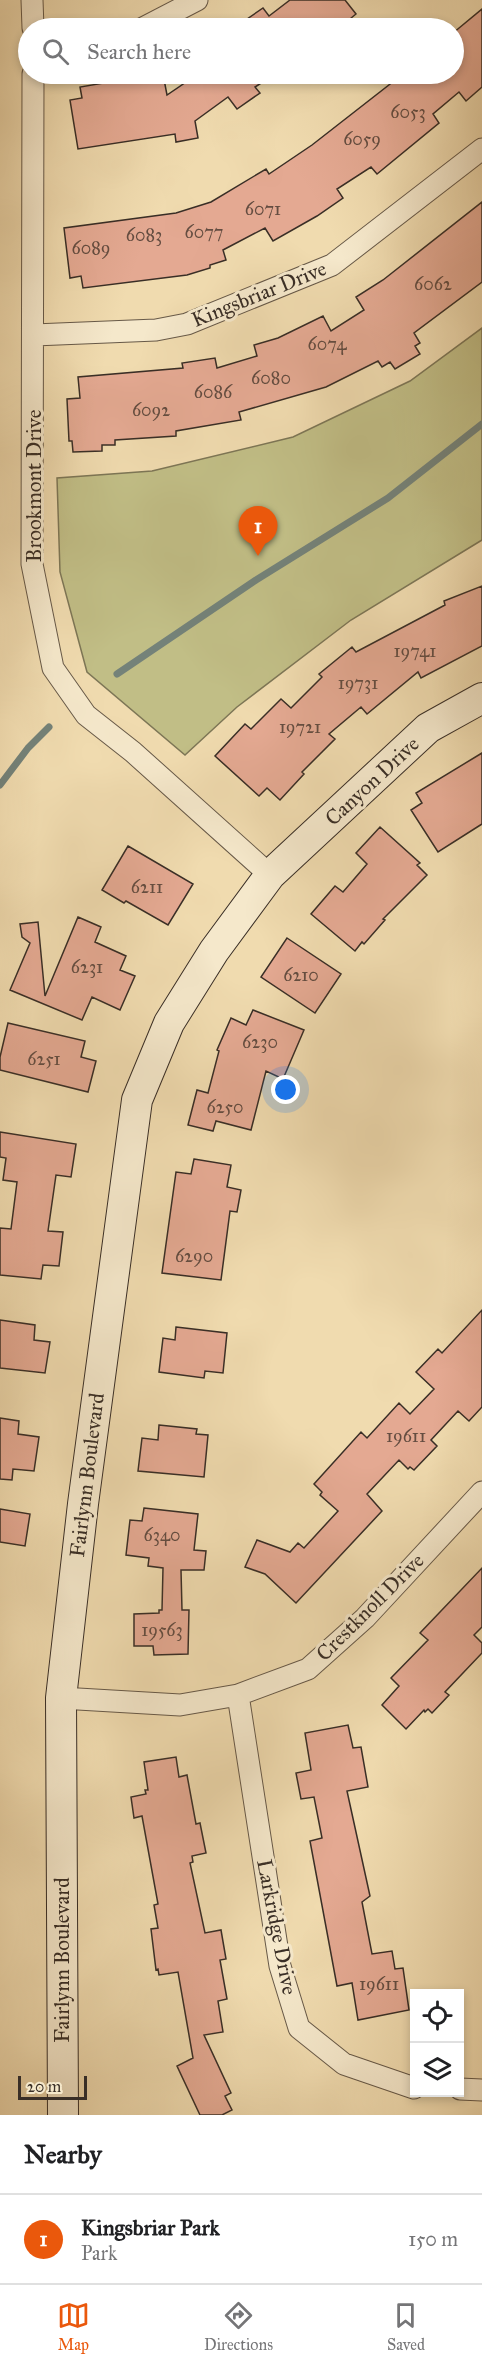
<!DOCTYPE html>
<html lang="en">
<head>
<meta charset="utf-8">
<style>
	body { margin:0; font-family:"IM FELL Great Primer",serif; background:#f6f6f6; color:#202124 }
	.controls { position:absolute; right:18px; bottom:18px; display:grid; overflow:hidden; border-radius:0px; box-shadow:0 3px 9px #0003 }
	.controls button { width:54px; height:54px; display:grid; place-items:center; padding:0; border:0; border-bottom:2px solid #e0e0e0; background:#fff; color:#202124; font:30px sans-serif }
	.scale { position:absolute; left:18px; bottom:15px; width:69px; box-sizing:border-box; padding-left:6px; border:3px solid #392e26; border-top:0; font-size:16px; line-height:21px; white-space:nowrap; color:#392e26; -webkit-text-stroke:4px #f5e8cb; paint-order:stroke }
	.you { position:absolute; left:286px; top:1090px; width:21px; height:21px; margin:-15px; border:4px solid #fff; border-radius:50%; background:#1a73e8; box-shadow:0 0 0 9px #1a73e833 }
	.badge { display:grid; place-items:center; width:39px; height:39px; border-radius:50%; background:#ea580c; color:#fff; font-size:20px; font-weight:700 }
	.pin { position:absolute; translate:-50% -50px; filter:drop-shadow(0 2px 3px #0008) }
	.pin::after { content:''; position:absolute; top:32px; width:21px; height:18px; background:inherit; clip-path:polygon(0 0,100% 0,50% 100%) }
	.list { margin:0; padding:0; list-style:none }
	h2 { display:flex; justify-content:space-between; align-items:center; height:78px; margin:0; padding:0 24px; font-size:26px }
	h2 small { font-size:20px; font-weight:400; color:#757577 }
	.list li { display:grid; grid-template-columns:39px 1fr auto; gap:18px; align-items:center; box-sizing:border-box; height:90px; padding:0 24px; border-top:2px solid #e0e0e0 }
	.list b { display:block; font-size:22px; white-space:nowrap }
	.list p { margin:0; font-size:20px; white-space:nowrap; color:#757577 }
	.list em { font-size:20px; font-style:normal; color:#757577 }
	.icon { flex:none; width:33px; height:33px; fill:none; stroke:currentColor; stroke-width:2; stroke-linecap:round; stroke-linejoin:round }
	.map { position:relative; flex:none; width:482px; height:2115px; overflow:hidden }
	.search { position:absolute; background:#fff; box-shadow:0 3px 9px #0003; left:18px; right:18px; top:18px; height:66px; display:flex; align-items:center; gap:15px; box-sizing:border-box; padding:0 21px; border-radius:33px; color:#757577; font-size:22px }
	.sheet { height:168px; background:#fff }
	nav { display:flex; justify-content:space-around; align-items:center; box-sizing:border-box; height:84px; border-top:2px solid #e0e0e0; background:#fff; font-size:16px; color:#757577 }
	nav a { display:grid; justify-items:center; gap:3px }
	nav .on { color:#ea580c }
	.map>svg:first-child { display:block }
</style>
</head>
<body>
<div class="map">
<svg width="482" height="2115" viewBox="0 0 482 2115">
	<rect width="100%" height="100%" fill="#f0dbaf"/>
	<filter id="stains"><feTurbulence type="fractalNoise" baseFrequency=".00333" numOctaves="4"/><feColorMatrix values="0 0 0 0 .2 0 0 0 0 .09 0 0 0 0 .02 0 0 0 .5 -.17"/></filter>
	<radialGradient id="worn" r=".72"><stop offset=".6" stop-color="#630" stop-opacity="0"/><stop offset="1" stop-color="#630" stop-opacity=".3"/></radialGradient>
	<path fill="#c1be86" stroke="#7d7656" stroke-width="1.5" d="M 482,328 L 482,540 L 351,620 L 237,707 L 185,755 L 87,672 L 60,572 L 57,478 L 152,471 L 293,437 L 410,381 Z"/>
	<g fill="none" stroke-linecap="round" stroke-linejoin="round">
		<path stroke="#748279" stroke-width="7" d="M 117,674 L 256,580 L 388,498 L 482,424
			M 0,785 L 28,748 L 49,727"/>
	</g>
	<path fill="#e4a992" stroke="#392e26" stroke-width="1.5" d="M 290,0 L 345,0 L 356,14 L 339,28 L 234,28 L 263,8 L 269,16 Z
		M 482,9 L 482,87 L 466,101 L 459,92 L 433,114 L 439,123 L 377,174 L 371,167 L 337,189 L 343,198 L 317,216 L 273,241 L 265,228 L 223,250 L 226,260 L 210,265 L 210,268 L 187,275 L 83,288 L 81,276 L 70,278 L 64,228 L 176,213 L 211,202 L 266,169 L 269,174 L 312,145 L 403,74 L 453,74 L 453,33 Z
		M 156,74 L 163,74 L 167,95 L 198,74 L 275,74 L 255,87 L 260,93 L 237,109 L 228,97 L 195,121 L 198,138 L 176,142 L 175,134 L 78,149 L 70,100 L 82,98 L 80,87 Z
		M 482,202 L 482,282 L 414,333 L 420,343 L 415,346 L 420,354 L 395,369 L 390,362 L 382,367 L 378,361 L 326,387 L 239,412 L 241,420 L 176,431 L 176,436 L 115,440 L 115,445 L 102,445 L 102,451 L 73,452 L 72,441 L 69,441 L 67,399 L 80,398 L 78,377 L 183,368 L 182,363 L 215,358 L 217,368 L 257,356 L 254,345 L 278,338 L 323,316 L 331,331 L 364,310 L 356,297 L 383,280 Z
		M 482,586 L 482,646 L 421,678 L 418,672 L 367,714 L 361,707 L 329,734 L 335,739 L 302,772 L 304,774 L 280,800 L 267,788 L 259,796 L 215,756 L 245,724 L 251,729 L 281,699 L 291,708 L 322,677 L 319,674 L 352,647 L 356,652 L 445,605 L 444,601 Z
		M 482,753 L 482,824 L 438,852 L 411,810 L 422,803 L 416,793 Z
		M 380,827 L 420,863 L 417,865 L 427,875 L 383,919 L 385,920 L 364,944 L 362,942 L 355,951 L 311,914 L 335,886 L 343,892 L 367,864 L 356,853 Z
		M 128,846 L 193,884 L 168,925 L 126,901 L 124,903 L 102,890 Z
		M 78,917 L 101,927 L 95,942 L 126,956 L 120,970 L 135,976 L 120,1010 L 92,997 L 82,1020 L 10,990 L 30,943 L 22,937 L 20,924 L 38,922 L 45,996 Z
		M 287,938 L 341,974 L 315,1013 L 261,977 Z
		M 253,1010 L 304,1030 L 283,1079 L 266,1071 L 251,1130 L 216,1121 L 213,1131 L 188,1125 L 197,1090 L 208,1093 L 219,1051 L 217,1050 L 231,1018 L 246,1025 Z
		M 8,1023 L 85,1041 L 81,1057 L 96,1061 L 88,1092 L 0,1070 L 0,1057 Z
		M 0,1132 L 76,1144 L 71,1177 L 56,1175 L 48,1231 L 63,1232 L 59,1266 L 43,1265 L 41,1279 L 0,1275 L 0,1228 L 11,1229 L 17,1182 L 3,1180 L 6,1158 L 0,1157 Z
		M 194,1159 L 231,1165 L 227,1187 L 241,1190 L 237,1212 L 230,1211 L 221,1280 L 162,1273 L 176,1172 L 191,1174 Z
		M 482,1310 L 482,1407 L 469,1421 L 458,1411 L 431,1440 L 437,1446 L 414,1470 L 410,1467 L 408,1469 L 399,1460 L 367,1494 L 382,1511 L 296,1603 L 265,1574 L 245,1567 L 257,1540 L 290,1552 L 298,1543 L 304,1548 L 338,1511 L 320,1495 L 322,1492 L 314,1484 L 361,1432 L 367,1438 L 399,1403 L 410,1414 L 434,1389 L 416,1372 L 438,1349 L 442,1353 Z
		M 0,1320 L 35,1325 L 34,1340 L 50,1342 L 45,1373 L 0,1368 Z
		M 176,1327 L 227,1333 L 223,1373 L 205,1371 L 204,1378 L 159,1372 L 163,1338 L 175,1340 Z
		M 0,1418 L 19,1421 L 18,1434 L 39,1437 L 34,1471 L 13,1469 L 12,1480 L 0,1479 Z
		M 159,1425 L 197,1429 L 196,1434 L 208,1435 L 204,1477 L 138,1471 L 142,1438 L 158,1440 Z
		M 144,1508 L 198,1514 L 194,1550 L 206,1551 L 204,1570 L 181,1570 L 182,1610 L 189,1610 L 188,1654 L 154,1655 L 153,1646 L 134,1646 L 134,1614 L 159,1613 L 159,1610 L 162,1610 L 163,1568 L 148,1566 L 149,1558 L 126,1555 L 130,1520 L 142,1521 Z
		M 0,1509 L 30,1514 L 25,1546 L 0,1542 Z
		M 482,1568 L 482,1627 L 474,1635 L 482,1643 L 482,1653 L 445,1692 L 449,1695 L 432,1713 L 428,1709 L 425,1712 L 424,1710 L 406,1729 L 382,1705 L 399,1686 L 391,1678 L 428,1640 L 420,1633 Z
		M 348,1725 L 353,1748 L 361,1747 L 368,1787 L 347,1791 L 370,1896 L 362,1902 L 372,1954 L 392,1951 L 395,1969 L 403,1968 L 409,2010 L 358,2020 L 352,1983 L 337,1986 L 310,1841 L 322,1838 L 314,1797 L 301,1799 L 296,1773 L 311,1770 L 305,1733 Z
		M 176,1757 L 179,1777 L 187,1775 L 196,1824 L 200,1823 L 206,1853 L 192,1856 L 193,1862 L 190,1863 L 205,1933 L 221,1930 L 226,1959 L 220,1960 L 227,1999 L 218,2001 L 223,2032 L 204,2035 L 231,2093 L 225,2096 L 232,2110 L 222,2115 L 200,2115 L 177,2066 L 193,2058 L 178,1972 L 159,1975 L 158,1969 L 156,1970 L 151,1929 L 158,1928 L 154,1905 L 158,1904 L 142,1816 L 134,1818 L 131,1797 L 146,1794 L 145,1790 L 148,1790 L 144,1762 Z"/>
	<g fill="none" stroke-linecap="round" stroke-linejoin="round">
		<defs>
			<path id="street" d="M 32,0 L 33,28
				M 143,28 L 197,0
				M 33,74 L 32,564 L 53,668 L 86,715 L 133,752 L 270,875
				M 34,335 L 156,330 L 187,324 L 332,265 L 482,149
				M 238,1695 L 280,1966 L 299,2028 L 344,2064 L 414,2088
				M 61,1698 L 180,1705 L 238,1695 L 308,1669 L 365,1618 L 482,1492
				M 460,2089 L 482,2090"/>
			<path id="secondary" d="M 63,2115 L 61,1698 L 83,1504 L 137,1100 L 169,1023 L 214,951 L 270,875 L 428,728 L 482,698"/>
		</defs>
		<use href="#street" stroke="#675948" stroke-width="23"/>
		<use href="#secondary" stroke="#392e26" stroke-width="32"/>
		<use href="#street" stroke="#f5e8cb" stroke-width="21"/>
		<use href="#secondary" stroke="#f5e8cb" stroke-width="30"/>
	</g>
	<g text-anchor="middle" stroke-width="6" stroke-linejoin="round" paint-order="stroke">
		<g font-size="18" fill="#644d41">
			<text x="408" y="118">6053</text>
			<text x="362" y="145">6059</text>
			<text x="263" y="215">6071</text>
			<text x="204" y="238">6077</text>
			<text x="144" y="241">6083</text>
			<text x="91" y="254">6089</text>
			<text x="433" y="290">6062</text>
			<text x="327" y="350">6074</text>
			<text x="271" y="384">6080</text>
			<text x="213" y="398">6086</text>
			<text x="151" y="416">6092</text>
			<text x="415" y="657">19741</text>
			<text x="358" y="689">19731</text>
			<text x="300" y="733">19721</text>
			<text x="147" y="893">6211</text>
			<text x="87" y="973">6231</text>
			<text x="301" y="981">6210</text>
			<text x="260" y="1048">6230</text>
			<text x="44" y="1065">6251</text>
			<text x="225" y="1113">6250</text>
			<text x="194" y="1262">6290</text>
			<text x="406" y="1442">19611</text>
			<text x="162" y="1541">6340</text>
			<text x="162" y="1636">19563</text>
			<text x="379" y="1990">19611</text>
		</g>
		<g font-size="21" fill="#392e26" stroke="#f5e8cb">
			<text transform="translate(259 294) rotate(-22)" y="7">Kingsbriar Drive</text>
			<text transform="translate(34 486) rotate(-90)" y="7">Brookmont Drive</text>
			<text transform="translate(372 781) rotate(-43)" y="7">Canyon Drive</text>
			<text transform="translate(87 1475) rotate(-83)" y="7">Fairlynn Boulevard</text>
			<text transform="translate(370 1607) rotate(-45)" y="7">Crestknoll Drive</text>
			<text transform="translate(277 1927) rotate(79)" y="7">Larkridge Drive</text>
			<text transform="translate(62 1960) rotate(-90)" y="7">Fairlynn Boulevard</text>
		</g>
	</g>
	<rect width="100%" height="100%" filter="url(#stains)"/>
	<rect width="100%" height="100%" fill="url(#worn)"/>
</svg>
<div class="controls">
<button><svg class="icon" aria-label="locate" viewBox="0 0 24 24"><circle cx="12" cy="12" r="6"/><path d="M12 2v4M12 18v4M2 12h4M18 12h4"/></svg></button>
<button><svg class="icon" aria-label="layers" viewBox="0 0 24 24"><path d="M12 4l9 5-9 5-9-5zM3 14l9 5 9-5"/></svg></button>
</div>
<div class="scale">20 m</div>
<div class="you"></div>
<div class="pin badge" style="left:258px;top:556px">1</div>
<div class="search"><svg class="icon" aria-label="search" viewBox="0 0 24 24"><circle cx="10" cy="10" r="6"/><path d="M15 15l6 6"/></svg>Search here</div>
</div>
<section class="sheet">
<h2>Nearby<small></small></h2>
<ul class="list">
<li><span class="badge">1</span><div><b>Kingsbriar Park</b><p>Park</p></div><em>150 m</em></li>
</ul>
</section>
<nav>
<a class="on"><svg class="icon" aria-label="map" viewBox="0 0 24 24"><path d="M3 6l6-2 6 2 6-2v14l-6 2-6-2-6 2zM9 4v14M15 6v14"/></svg>Map</a>
<a><svg class="icon" aria-label="directions" viewBox="0 0 24 24"><path d="M12 3l9 9-9 9-9-9zM9 14v-3h6M13 9l2 2-2 2"/></svg>Directions</a>
<a><svg class="icon" aria-label="saved" viewBox="0 0 24 24"><path d="M7 4h10v16l-5-4-5 4z"/></svg>Saved</a>
</nav>
</body>
</html>
